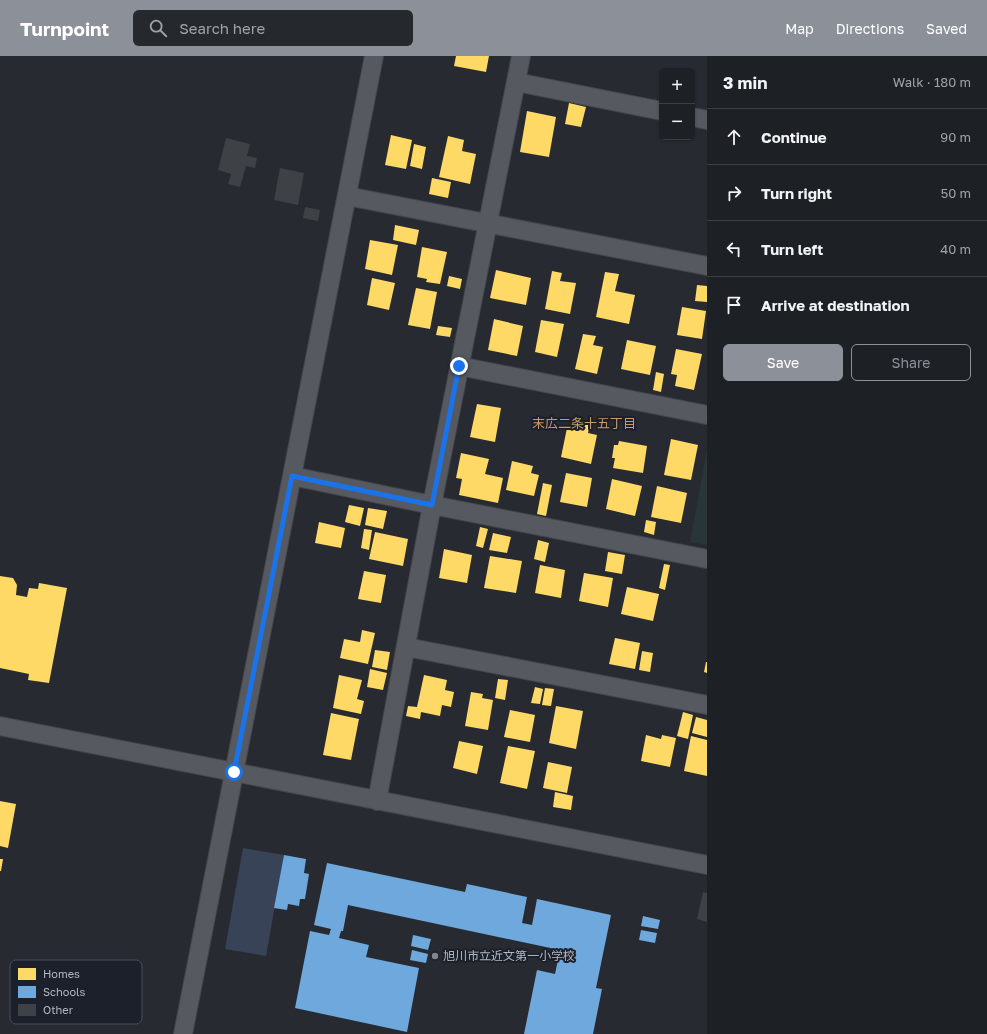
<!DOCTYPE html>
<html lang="en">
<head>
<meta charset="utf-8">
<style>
	body { margin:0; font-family:"Golos Text","Noto Sans JP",sans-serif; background:#25282d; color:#f1f3f6 }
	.controls { position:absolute; right:12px; top:12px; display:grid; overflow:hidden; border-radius:6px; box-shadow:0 1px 3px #0004 }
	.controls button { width:36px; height:36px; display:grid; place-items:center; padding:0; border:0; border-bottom:1px solid #3b3e42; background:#1d2025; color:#f1f3f6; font:20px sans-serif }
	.stop { position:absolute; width:12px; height:12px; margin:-9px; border:3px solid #1a73e8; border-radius:50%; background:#fff }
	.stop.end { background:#1a73e8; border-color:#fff; box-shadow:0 1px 4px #0008 }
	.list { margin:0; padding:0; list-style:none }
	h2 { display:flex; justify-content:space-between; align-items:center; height:52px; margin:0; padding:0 16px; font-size:17px }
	h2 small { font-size:13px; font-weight:400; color:#a0a3a7 }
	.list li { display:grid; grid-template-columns:26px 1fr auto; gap:12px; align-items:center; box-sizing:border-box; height:56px; padding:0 16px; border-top:1px solid #3b3e42 }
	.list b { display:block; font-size:15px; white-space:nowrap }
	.list em { font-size:13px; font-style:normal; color:#a0a3a7 }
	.actions { display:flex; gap:8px; padding:12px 16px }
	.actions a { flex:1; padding:9px 0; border:1px solid #8c9099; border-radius:6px; text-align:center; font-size:14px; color:#8c9099 }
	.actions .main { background:#8c9099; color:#fff }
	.icon { flex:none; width:22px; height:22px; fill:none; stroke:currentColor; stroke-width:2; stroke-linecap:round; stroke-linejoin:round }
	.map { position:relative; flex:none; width:707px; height:978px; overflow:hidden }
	header { display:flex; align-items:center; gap:24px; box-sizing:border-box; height:56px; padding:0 20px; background:#8c9099; color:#fff }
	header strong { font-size:19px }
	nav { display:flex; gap:22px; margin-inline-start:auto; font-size:14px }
	.search { width:280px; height:36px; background:#25282d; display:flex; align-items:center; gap:10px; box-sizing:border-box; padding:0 14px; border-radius:6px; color:#a0a3a7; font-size:15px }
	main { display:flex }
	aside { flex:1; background:#1d2025 }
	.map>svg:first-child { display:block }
</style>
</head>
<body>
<header>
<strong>Turnpoint</strong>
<div class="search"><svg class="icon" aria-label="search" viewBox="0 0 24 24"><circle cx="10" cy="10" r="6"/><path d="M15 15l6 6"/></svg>Search here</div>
<nav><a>Map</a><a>Directions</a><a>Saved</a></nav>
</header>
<main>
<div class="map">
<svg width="707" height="978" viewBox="0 0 707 978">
	<rect width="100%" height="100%" fill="#272a31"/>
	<path fill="#293639" d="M 707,394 L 707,489 L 690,486 Z"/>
	<path fill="#384358" d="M 243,792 L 284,799 L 266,900 L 225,893 Z"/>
	<path fill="#ffd966" d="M 456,0 L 489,0 L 486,16 L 454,10 Z
		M 569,47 L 586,51 L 581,71 L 565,68 Z
		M 527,55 L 556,61 L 549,101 L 520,96 Z
		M 391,79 L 412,84 L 406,113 L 385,109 Z
		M 448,80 L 464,84 L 462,95 L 476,98 L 470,128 L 439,121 Z
		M 414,88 L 426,91 L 422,113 L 410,110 Z
		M 432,122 L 451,126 L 448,142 L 429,138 Z
		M 395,169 L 419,174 L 416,189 L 393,184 Z
		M 370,184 L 398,189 L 392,219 L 365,213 Z
		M 422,191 L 447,196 L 440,228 L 426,226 L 427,223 L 417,221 Z
		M 496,214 L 531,222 L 526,249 L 490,242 Z
		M 552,215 L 562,217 L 560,225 L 576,227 L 570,258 L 545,253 Z
		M 605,216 L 619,218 L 615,235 L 635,239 L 629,268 L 596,261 Z
		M 449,220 L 462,223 L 460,233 L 447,230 Z
		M 372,222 L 395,227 L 389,254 L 367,249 Z
		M 697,229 L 707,230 L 707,246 L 695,245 Z
		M 416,232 L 437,236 L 430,273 L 408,269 Z
		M 682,251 L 706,255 L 702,283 L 677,279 Z
		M 494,263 L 523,270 L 517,300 L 488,294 Z
		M 541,264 L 564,268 L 557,301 L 535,296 Z
		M 438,270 L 452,272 L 450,281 L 436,279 Z
		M 583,278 L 596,280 L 593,289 L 603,291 L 597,318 L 575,313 Z
		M 627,284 L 656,290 L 650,319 L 621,313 Z
		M 676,293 L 702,298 L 694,334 L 675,330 L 677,319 L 671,318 Z
		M 656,316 L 664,318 L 661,336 L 653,334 Z
		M 477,348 L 501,352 L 495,386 L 470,381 Z
		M 580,366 L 590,369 L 588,377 L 597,379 L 591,408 L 561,401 L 567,372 L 578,375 Z
		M 671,383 L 698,389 L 691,424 L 664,419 Z
		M 619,385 L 647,390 L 643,417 L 613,412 L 615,402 L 612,402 L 614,389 L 618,389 Z
		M 461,397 L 489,403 L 485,418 L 503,422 L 498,447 L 459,439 L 462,423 L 456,422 Z
		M 512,405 L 533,410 L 531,417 L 539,419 L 534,440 L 506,434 Z
		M 566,417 L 592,422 L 587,451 L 560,446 Z
		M 612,423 L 642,430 L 635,460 L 606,453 Z
		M 543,427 L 552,429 L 546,460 L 537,458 Z
		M 657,430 L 687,437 L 681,467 L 651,461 Z
		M 349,449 L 364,452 L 360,470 L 345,466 Z
		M 368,452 L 387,455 L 383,473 L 365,469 Z
		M 646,464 L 656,466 L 654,479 L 644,476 Z
		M 319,466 L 345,472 L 341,492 L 315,487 Z
		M 480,471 L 488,473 L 483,492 L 476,490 Z
		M 364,473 L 372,474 L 369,494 L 361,492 Z
		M 375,476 L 408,483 L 403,510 L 369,503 Z
		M 493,477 L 511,481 L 507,497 L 489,494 Z
		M 538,484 L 549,487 L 545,506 L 534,503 Z
		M 444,493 L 472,499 L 467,527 L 439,522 Z
		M 608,496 L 625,499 L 622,518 L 605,515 Z
		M 490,500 L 522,505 L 516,537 L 484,532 Z
		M 664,508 L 670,509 L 665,534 L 659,532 Z
		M 540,509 L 565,514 L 561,542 L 535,537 Z
		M 364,515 L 386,519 L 381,547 L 358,543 Z
		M 584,517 L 613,522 L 608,551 L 579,545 Z
		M 0,520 L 13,522 L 17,529 L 16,539 L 27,541 L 29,532 L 38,533 L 39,527 L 67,532 L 49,627 L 28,624 L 29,618 L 0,612 Z
		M 627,531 L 659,538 L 653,565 L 621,558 Z
		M 362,574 L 375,577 L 368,608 L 340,602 L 344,583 L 360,586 Z
		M 615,582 L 640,587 L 635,613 L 609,608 Z
		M 375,594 L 390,596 L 387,614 L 372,611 Z
		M 642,595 L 653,597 L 650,616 L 639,614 Z
		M 706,606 L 707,606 L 707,617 L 704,616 Z
		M 370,613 L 387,617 L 383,634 L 367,631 Z
		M 339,619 L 362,624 L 357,643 L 364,645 L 361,658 L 333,652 Z
		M 424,619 L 447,624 L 445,634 L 454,636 L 451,651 L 442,649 L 440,660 L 421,656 L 420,663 L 406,660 L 408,650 L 417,651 Z
		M 498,623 L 508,624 L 505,644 L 495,642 Z
		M 535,631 L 543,633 L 540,648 L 531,647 Z
		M 545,632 L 554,633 L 551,650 L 542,649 Z
		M 471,636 L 483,638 L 482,642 L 493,644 L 488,674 L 465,670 Z
		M 556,650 L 583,655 L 576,693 L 549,687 Z
		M 510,654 L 535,659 L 530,686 L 504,681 Z
		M 683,656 L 693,659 L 688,683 L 677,680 Z
		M 331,657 L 359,663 L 351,704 L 323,699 Z
		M 696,661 L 707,664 L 707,681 L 692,677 Z
		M 646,679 L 661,683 L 662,679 L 676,682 L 670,711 L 641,705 Z
		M 691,680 L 707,684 L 707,720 L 684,715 Z
		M 459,685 L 483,690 L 477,718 L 453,712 Z
		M 508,690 L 535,695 L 527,733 L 500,727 Z
		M 548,706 L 572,711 L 567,737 L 543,732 Z
		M 555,736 L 573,740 L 571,754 L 553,751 Z
		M 0,745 L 16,748 L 8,792 L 0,790 Z
		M 0,803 L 3,803 L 1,815 L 0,815 Z"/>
	<path fill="#6fa8dc" d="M 284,799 L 306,803 L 304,817 L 309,818 L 305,843 L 300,843 L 299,850 L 288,848 L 287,854 L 274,852 Z
		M 327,807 L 465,836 L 467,828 L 527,841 L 522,867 L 532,869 L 537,843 L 611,859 L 596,932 L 602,933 L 593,978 L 524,978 L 537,914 L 555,918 L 560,894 L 348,849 L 343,875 L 341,875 L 339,882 L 369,889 L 366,901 L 419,912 L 407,976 L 295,952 L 310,875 L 329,879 L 331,873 L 314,869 Z
		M 643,860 L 660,864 L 658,873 L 641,870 Z
		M 641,874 L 657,877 L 655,887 L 639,884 Z
		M 413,879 L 431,883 L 428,894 L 411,890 Z
		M 412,894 L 428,898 L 426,907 L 410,904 Z"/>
	<path fill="#3e4146" d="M 226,82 L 250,88 L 247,100 L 257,102 L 255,112 L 246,110 L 240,131 L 228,128 L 231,118 L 218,114 Z
		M 280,112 L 304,117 L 298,149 L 274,144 Z
		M 305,151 L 320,154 L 318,165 L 303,162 Z
		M 703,836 L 707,837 L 707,866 L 697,863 Z"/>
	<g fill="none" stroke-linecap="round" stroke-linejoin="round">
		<defs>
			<path id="minor" d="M 516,26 L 662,55
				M 692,61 L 707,64
				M 347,140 L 707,210
				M 459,310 L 707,359
				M 292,420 L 432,449 L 707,503
				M 406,591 L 707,649
				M 0,670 L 707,809
				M 377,745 L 432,449 L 521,0
				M 183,978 L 374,0"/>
		</defs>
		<use href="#minor" stroke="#42454a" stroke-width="20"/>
		<use href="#minor" stroke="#565960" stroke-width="18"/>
	</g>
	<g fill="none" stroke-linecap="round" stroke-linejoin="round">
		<path stroke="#1a73e8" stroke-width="5" d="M 234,716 L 292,420 L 432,449 L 459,310"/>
	</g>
	<circle fill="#81858f" stroke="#1c202b" stroke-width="1.5" cx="435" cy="900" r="4"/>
	<g text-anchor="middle" stroke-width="4" stroke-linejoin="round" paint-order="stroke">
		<g font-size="12" fill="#b1b6c2" stroke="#1c202b" text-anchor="start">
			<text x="443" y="904">旭川市立近文第一小学校</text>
		</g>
		<g font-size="13" fill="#c59c6a" stroke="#1c202b">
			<text x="584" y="372">末広二条十五丁目</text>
		</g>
	</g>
	<rect x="10" y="904" width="132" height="64" rx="6" fill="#1c202b" stroke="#494d58" stroke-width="1"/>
	<rect x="18" y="912" width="18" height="12" fill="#ffd966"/>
	<rect x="18" y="930" width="18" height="12" fill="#6fa8dc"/>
	<rect x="18" y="948" width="18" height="12" fill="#3e4146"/>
	<g font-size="11" fill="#b1b6c2">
		<text x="43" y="922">Homes</text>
		<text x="43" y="940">Schools</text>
		<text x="43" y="958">Other</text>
	</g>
</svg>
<div class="controls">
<button>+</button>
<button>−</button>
</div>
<div class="stop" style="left:234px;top:716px"></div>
<div class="stop end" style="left:459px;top:310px"></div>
</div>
<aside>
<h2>3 min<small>Walk · 180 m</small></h2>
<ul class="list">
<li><svg class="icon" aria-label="ahead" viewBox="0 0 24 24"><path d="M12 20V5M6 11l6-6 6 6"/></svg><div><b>Continue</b></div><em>90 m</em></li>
<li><svg class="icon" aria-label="right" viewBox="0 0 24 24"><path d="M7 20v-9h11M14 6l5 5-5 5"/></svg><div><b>Turn right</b></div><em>50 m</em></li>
<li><svg class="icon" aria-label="left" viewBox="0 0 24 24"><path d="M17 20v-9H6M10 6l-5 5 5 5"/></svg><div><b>Turn left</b></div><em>40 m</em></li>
<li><svg class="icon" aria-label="arrive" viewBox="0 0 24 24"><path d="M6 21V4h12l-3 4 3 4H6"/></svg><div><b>Arrive at destination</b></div></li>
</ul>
<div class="actions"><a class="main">Save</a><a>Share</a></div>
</aside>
</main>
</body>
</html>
